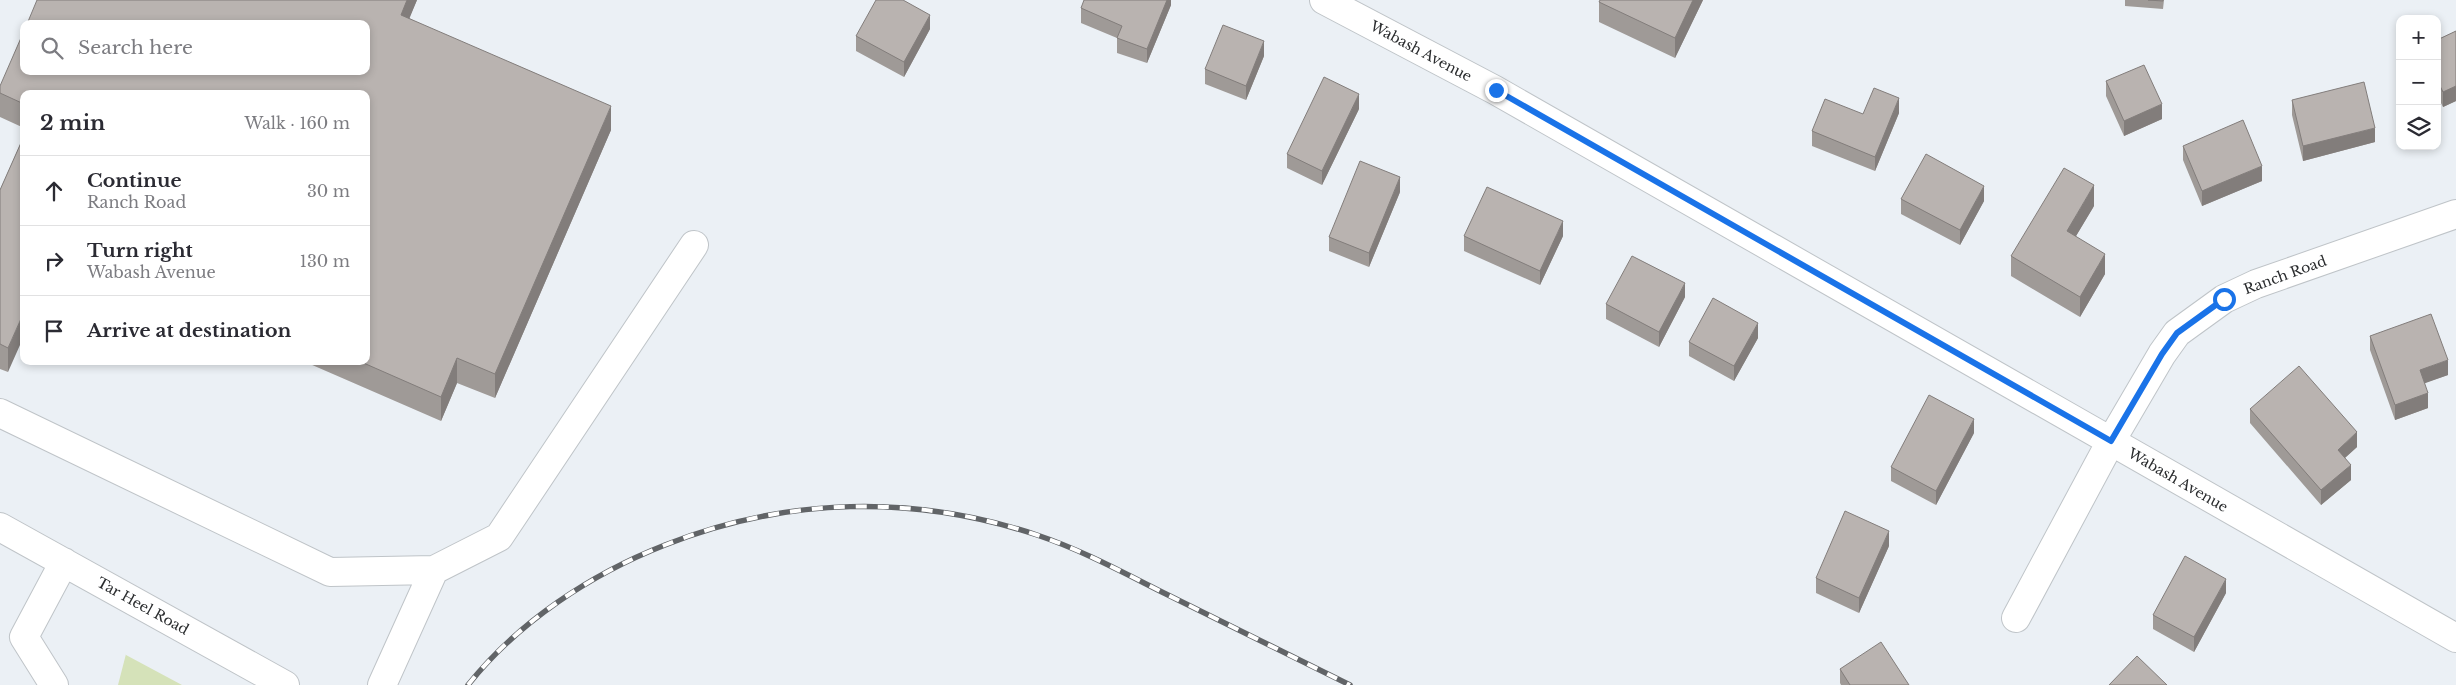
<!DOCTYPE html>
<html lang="en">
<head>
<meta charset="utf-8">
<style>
	body { margin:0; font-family:"Libre Baskerville",serif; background:#f7f7f7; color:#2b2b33 }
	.controls { position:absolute; right:15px; top:15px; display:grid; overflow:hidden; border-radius:10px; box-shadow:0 2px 8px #0003 }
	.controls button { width:45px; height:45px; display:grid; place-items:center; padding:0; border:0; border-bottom:1px solid #e1e1e2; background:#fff; color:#2b2b33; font:25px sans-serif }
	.stop { position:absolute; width:15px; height:15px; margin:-11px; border:4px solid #1a73e8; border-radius:50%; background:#fff }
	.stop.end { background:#1a73e8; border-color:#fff; box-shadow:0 1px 5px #0008 }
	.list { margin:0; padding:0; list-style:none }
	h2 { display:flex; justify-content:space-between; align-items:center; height:65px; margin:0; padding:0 20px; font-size:21px }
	h2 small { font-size:16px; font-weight:400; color:#7c7c81 }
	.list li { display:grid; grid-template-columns:32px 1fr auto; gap:15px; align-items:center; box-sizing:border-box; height:70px; padding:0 20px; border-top:1px solid #e1e1e2 }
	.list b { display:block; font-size:19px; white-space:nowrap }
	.list p { margin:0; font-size:16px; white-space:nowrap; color:#7c7c81 }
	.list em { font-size:16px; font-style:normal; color:#7c7c81 }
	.icon { flex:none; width:28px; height:28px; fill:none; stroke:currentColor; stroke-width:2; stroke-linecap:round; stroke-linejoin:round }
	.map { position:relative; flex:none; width:2456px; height:685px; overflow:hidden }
	.search { position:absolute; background:#fff; box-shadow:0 2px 8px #0003; left:20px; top:20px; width:350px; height:55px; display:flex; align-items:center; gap:12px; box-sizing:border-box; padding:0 18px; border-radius:10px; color:#7c7c81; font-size:19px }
	.panel { position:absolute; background:#fff; box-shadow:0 2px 8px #0003; left:20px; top:90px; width:350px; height:275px; border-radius:10px }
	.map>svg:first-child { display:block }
</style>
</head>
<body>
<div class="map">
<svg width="2456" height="685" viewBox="0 0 2456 685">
	<rect width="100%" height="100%" fill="#ebf0f5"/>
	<path fill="#d5e2b9" d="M 126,654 L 126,655 L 182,685 L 118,685 Z"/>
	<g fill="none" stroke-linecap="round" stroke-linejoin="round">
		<defs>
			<path id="minor" d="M 1324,0 L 1495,90 L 2456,638
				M 0,413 L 330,572 L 434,570 L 382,685
				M 0,527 L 285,685
				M 434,570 L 499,537 L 694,245
				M 2016,618 L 2111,441 L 2162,354 L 2177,333 L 2224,299 L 2256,284 L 2456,214
				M 54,685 L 24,637 L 64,562"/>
		</defs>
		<use href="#minor" stroke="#bfc4c8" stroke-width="30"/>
		<use href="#minor" stroke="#fff" stroke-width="28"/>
		<defs>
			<path id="rail" d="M 468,685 C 518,622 591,574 665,545 C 786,497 914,494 1037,535 C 1082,550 1124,573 1166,594 C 1227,624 1289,655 1350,685"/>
		</defs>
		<use href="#rail" stroke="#616467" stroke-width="5.5"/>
		<use href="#rail" stroke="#fff" stroke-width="4" stroke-dasharray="11" stroke-linecap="butt"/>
	</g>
	<path fill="#9f9a97" d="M 417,0 L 409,18 L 611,130 L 495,398 L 457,383 L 441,421 L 303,361 L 366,361 L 24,94 L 24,128 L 0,117 L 0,86 Z
		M 1171,0 L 1171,5 L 1147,63 L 1117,53 L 1117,38 L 1081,23 L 1081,8 Z
		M 1600,0 L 1703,0 L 1675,58 L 1599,22 L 1599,2 Z
		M 2125,0 L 2164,0 L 2163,9 L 2125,6 Z
		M 930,29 L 904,77 L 856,51 L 856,36 Z
		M 2456,31 L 2456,101 L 2443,107 L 2437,95 L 2437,40 Z
		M 1264,56 L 1246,100 L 1205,84 L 1205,69 Z
		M 2106,81 L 2162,119 L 2124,136 L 2106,96 Z
		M 2292,100 L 2375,142 L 2303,161 L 2292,115 Z
		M 1359,109 L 1322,185 L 1287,168 L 1287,154 Z
		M 1899,113 L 1875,171 L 1812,146 L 1812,131 L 1863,114 Z
		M 24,136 L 8,372 L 0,369 L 0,190 Z
		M 2183,146 L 2262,181 L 2202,206 L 2183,160 Z
		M 1400,192 L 1369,267 L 1329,251 L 1329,237 Z
		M 1901,199 L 1984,201 L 1960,245 L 1901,214 Z
		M 2094,206 L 2076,236 L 2105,274 L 2080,317 L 2011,276 L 2011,256 Z
		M 1464,236 L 1563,236 L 1540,285 L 1464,251 Z
		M 1685,297 L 1659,347 L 1606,319 L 1606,304 Z
		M 2370,336 L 2448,375 L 2424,383 L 2428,408 L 2395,420 L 2370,350 Z
		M 1758,338 L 1734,381 L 1689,356 L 1689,342 Z
		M 2250,409 L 2357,447 L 2345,458 L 2351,480 L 2321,505 L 2250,423 Z
		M 1974,433 L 1936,505 L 1891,481 L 1891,467 Z
		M 1889,546 L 1859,613 L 1816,593 L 1816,578 Z
		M 2226,593 L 2194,652 L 2153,629 L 2153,615 Z
		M 1840,669 L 1909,685 L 1841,685 L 1840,683 Z"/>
	<path fill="#827d7b" d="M 407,0 L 417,0 L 401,39 L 401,15 Z
		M 1167,0 L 1171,0 L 1171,5 L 1147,63 L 1147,49 Z
		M 1693,0 L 1703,0 L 1675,58 L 1675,38 Z
		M 930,15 L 930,29 L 904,77 L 904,62 Z
		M 1264,41 L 1264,56 L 1246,100 L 1246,86 Z
		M 2456,86 L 2456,101 L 2443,107 L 2443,92 Z
		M 1359,94 L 1359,109 L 1322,185 L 1322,171 Z
		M 1899,98 L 1899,113 L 1875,171 L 1875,157 Z
		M 2162,104 L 2162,119 L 2124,136 L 2124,121 Z
		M 611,106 L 611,130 L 495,398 L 495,374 Z
		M 2375,128 L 2375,142 L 2303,161 L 2303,146 Z
		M 2262,166 L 2262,181 L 2202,206 L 2202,191 Z
		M 1400,177 L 1400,192 L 1369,267 L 1369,253 Z
		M 2094,185 L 2094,206 L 2067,251 L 2067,231 Z
		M 1984,186 L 1984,201 L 1960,245 L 1960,230 Z
		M 1563,221 L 1563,236 L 1540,285 L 1540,271 Z
		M 2105,254 L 2105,274 L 2080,317 L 2080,297 Z
		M 1685,283 L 1685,297 L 1659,347 L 1659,332 Z
		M 24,312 L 24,336 L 8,372 L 8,348 Z
		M 1758,323 L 1758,338 L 1734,381 L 1734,366 Z
		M 457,358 L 457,383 L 441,421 L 441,397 Z
		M 2448,360 L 2448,375 L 2420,385 L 2420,370 Z
		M 2428,393 L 2428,408 L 2395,420 L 2395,405 Z
		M 1974,419 L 1974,433 L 1936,505 L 1936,491 Z
		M 2357,432 L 2357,447 L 2338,464 L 2338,450 Z
		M 2351,465 L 2351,480 L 2321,505 L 2321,490 Z
		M 1889,531 L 1889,546 L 1859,613 L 1859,598 Z
		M 2226,579 L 2226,593 L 2194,652 L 2194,637 Z"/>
	<path fill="#b9b3b0" stroke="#827d7b" d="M 37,0 L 407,0 L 401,15 L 611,106 L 495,374 L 457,358 L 441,397 L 359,361 L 366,361 L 366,94 L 24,94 L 24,104 L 0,93 L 0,86 L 24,31 L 24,71 L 366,71 L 366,24 L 27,24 Z
		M 876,0 L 903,0 L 930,15 L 904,62 L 856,36 Z
		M 1084,0 L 1167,0 L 1147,49 L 1117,38 L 1122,26 L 1081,8 Z
		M 1600,0 L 1693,0 L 1675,38 L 1599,2 Z
		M 2148,0 L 2163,0 L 2163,1 Z
		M 1223,25 L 1264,41 L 1246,86 L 1205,69 Z
		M 2456,31 L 2456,86 L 2443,92 L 2437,80 L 2437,40 Z
		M 2144,65 L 2162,104 L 2124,121 L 2106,81 Z
		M 1324,77 L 1359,94 L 1322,171 L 1287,154 Z
		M 2364,82 L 2375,128 L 2303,146 L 2292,100 Z
		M 1874,88 L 1899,98 L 1875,157 L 1812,131 L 1825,99 L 1863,114 Z
		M 2243,120 L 2262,166 L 2202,191 L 2183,146 Z
		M 24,136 L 24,312 L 8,348 L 0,344 L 0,190 Z
		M 1926,154 L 1984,186 L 1960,230 L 1901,199 Z
		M 1360,161 L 1400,177 L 1369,253 L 1329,237 Z
		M 2064,168 L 2094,185 L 2067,231 L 2105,254 L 2080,297 L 2011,256 Z
		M 1487,187 L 1563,221 L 1540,271 L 1464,236 Z
		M 1632,256 L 1685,283 L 1659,332 L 1606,304 Z
		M 1713,298 L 1758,323 L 1734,366 L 1689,342 Z
		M 2431,314 L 2448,360 L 2420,370 L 2428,393 L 2395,405 L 2370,336 Z
		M 2299,366 L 2357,432 L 2338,450 L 2351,465 L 2321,490 L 2250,409 Z
		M 1929,395 L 1974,419 L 1936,491 L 1891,467 Z
		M 1845,511 L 1889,531 L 1859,598 L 1816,578 Z
		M 2185,556 L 2226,579 L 2194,637 L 2153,615 Z
		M 1881,642 L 1909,685 L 1850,685 L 1840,669 Z
		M 2137,656 L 2167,685 L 2109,685 Z"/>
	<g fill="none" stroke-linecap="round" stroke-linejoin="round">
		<path stroke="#1a73e8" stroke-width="6" d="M 1496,90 L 2111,441 L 2162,354 L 2177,333 L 2224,299"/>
	</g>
	<g text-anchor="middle" stroke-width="5" stroke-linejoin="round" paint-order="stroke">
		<g font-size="14" fill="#2a2c2e" stroke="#fff">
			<text transform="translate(1421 51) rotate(28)" y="5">Wabash Avenue</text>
			<text transform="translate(2285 275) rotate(-20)" y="5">Ranch Road</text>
			<text transform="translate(2178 480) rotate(30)" y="5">Wabash Avenue</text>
			<text transform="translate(143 606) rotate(29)" y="5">Tar Heel Road</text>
		</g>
	</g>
</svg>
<div class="controls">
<button>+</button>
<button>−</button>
<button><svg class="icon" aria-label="layers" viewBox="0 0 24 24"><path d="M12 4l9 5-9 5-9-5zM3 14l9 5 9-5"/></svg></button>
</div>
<div class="stop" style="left:2224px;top:299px"></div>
<div class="stop end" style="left:1496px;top:90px"></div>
<div class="search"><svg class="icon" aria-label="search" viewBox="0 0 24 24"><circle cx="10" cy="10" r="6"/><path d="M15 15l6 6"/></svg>Search here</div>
<section class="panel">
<h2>2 min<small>Walk · 160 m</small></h2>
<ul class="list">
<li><svg class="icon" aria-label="ahead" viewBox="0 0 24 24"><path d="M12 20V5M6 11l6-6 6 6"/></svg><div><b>Continue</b><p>Ranch Road</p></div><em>30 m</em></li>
<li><svg class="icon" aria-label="right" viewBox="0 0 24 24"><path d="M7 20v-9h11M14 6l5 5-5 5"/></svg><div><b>Turn right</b><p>Wabash Avenue</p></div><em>130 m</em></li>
<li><svg class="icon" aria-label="arrive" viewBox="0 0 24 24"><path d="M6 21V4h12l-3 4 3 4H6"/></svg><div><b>Arrive at destination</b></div></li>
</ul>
</section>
</div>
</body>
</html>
